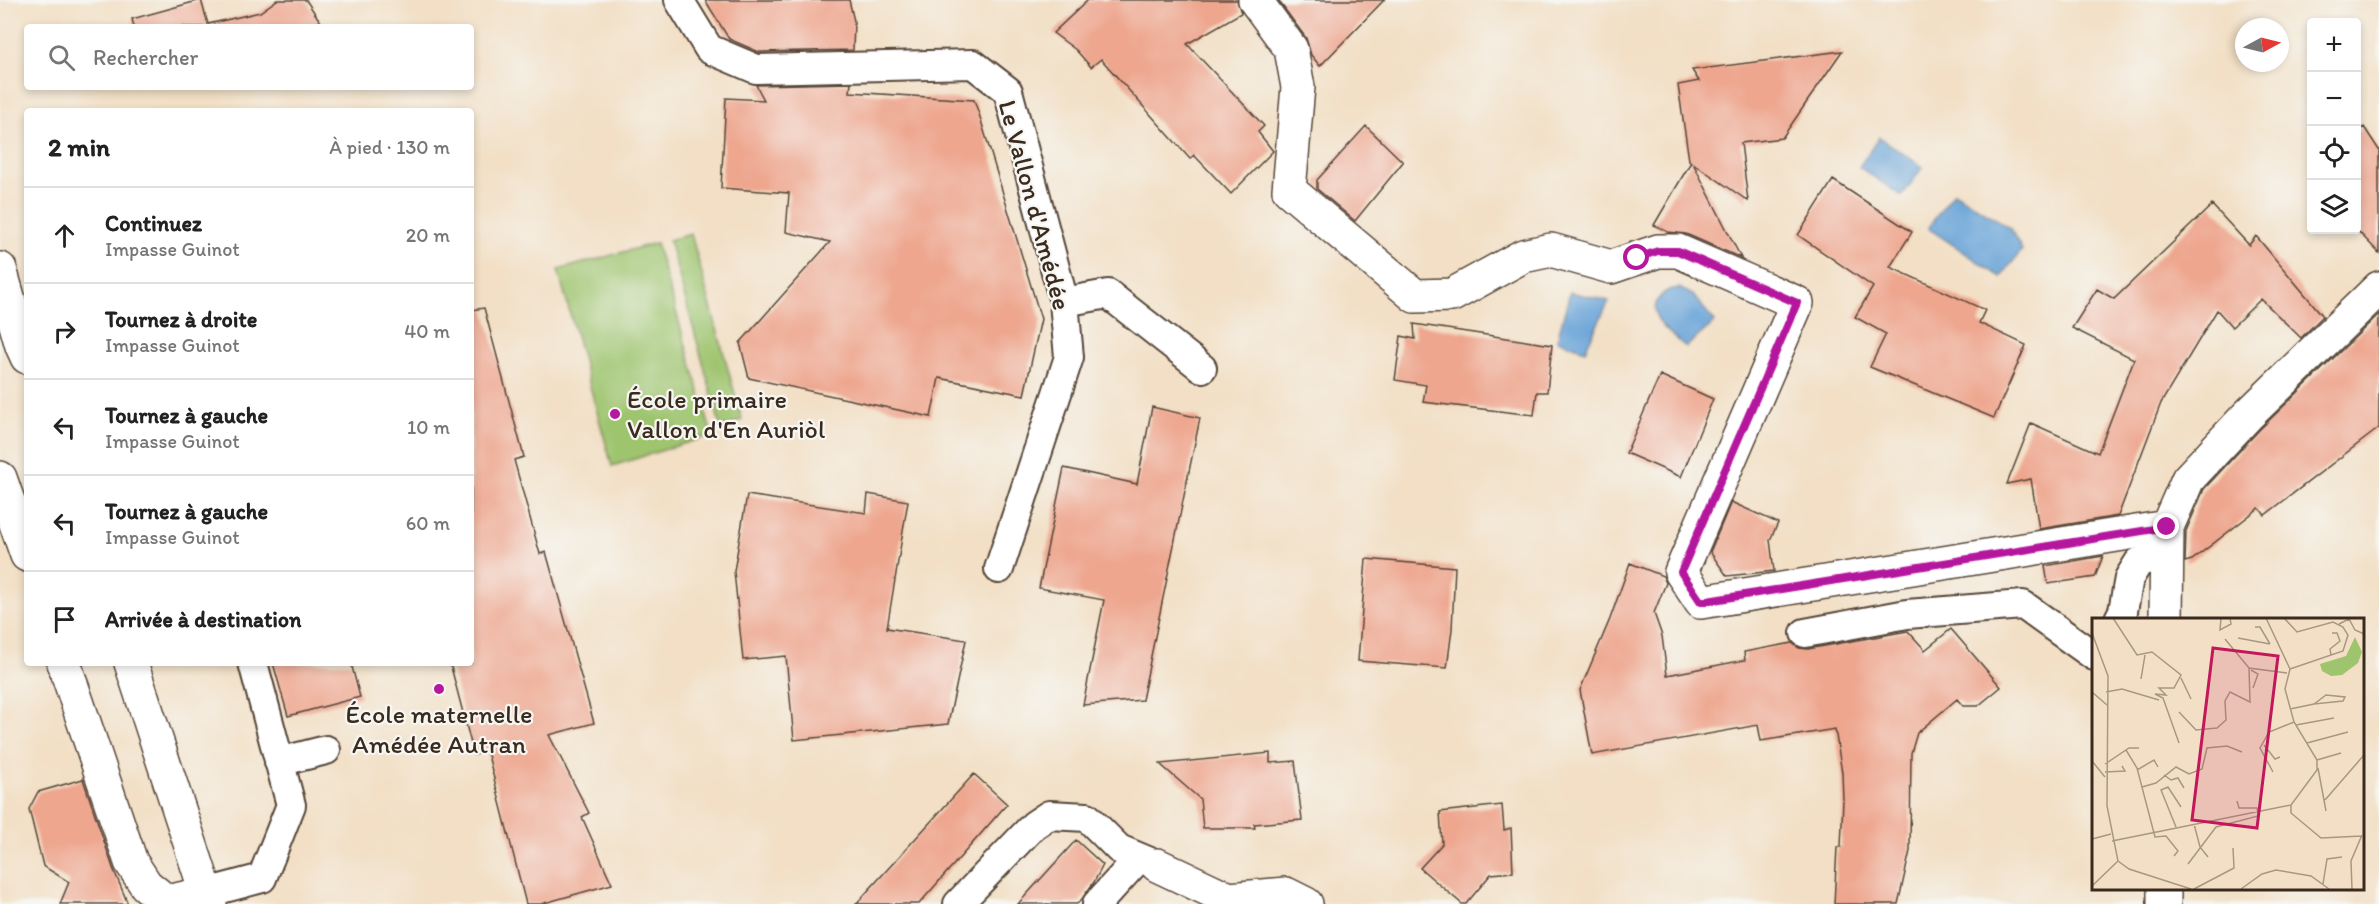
<!DOCTYPE html>
<html lang="fr">
<head>
<meta charset="utf-8">
<style>
	body { margin:0; font-family:Itim,sans-serif; background:#f6f6f6; color:#222 }
	.controls { position:absolute; right:18px; top:18px; display:grid; overflow:hidden; border-radius:6px; box-shadow:0 3px 9px #0003 }
	.controls button { width:54px; height:54px; display:grid; place-items:center; padding:0; border:0; border-bottom:2px solid #e0e0e0; background:#fff; color:#222; font:30px sans-serif }
	.compass { position:absolute; left:2235px; top:18px; width:54px; height:54px; border-radius:50%; background:#fff; box-shadow:0 3px 9px #0003; rotate:83deg }
	.stop { position:absolute; width:18px; height:18px; margin:-14px; border:4px solid #b5179e; border-radius:50%; background:#fff }
	.stop.end { background:#b5179e; border-color:#fff; box-shadow:0 2px 6px #0008 }
	.list { margin:0; padding:0; list-style:none }
	h2 { display:flex; justify-content:space-between; align-items:center; height:78px; margin:0; padding:0 24px; font-size:26px }
	h2 small { font-size:20px; font-weight:400; color:#767676 }
	.list li { display:grid; grid-template-columns:39px 1fr auto; gap:18px; align-items:center; box-sizing:border-box; height:96px; padding:0 24px; border-top:2px solid #e0e0e0 }
	.list b { display:block; font-size:22px; white-space:nowrap }
	.list p { margin:0; font-size:20px; white-space:nowrap; color:#767676 }
	.list em { font-size:20px; font-style:normal; color:#767676 }
	.icon { flex:none; width:33px; height:33px; fill:none; stroke:currentColor; stroke-width:2; stroke-linecap:round; stroke-linejoin:round }
	.map { position:relative; flex:none; width:2379px; height:904px; overflow:hidden }
	.search { position:absolute; background:#fff; box-shadow:0 3px 9px #0003; left:24px; top:24px; width:450px; height:66px; display:flex; align-items:center; gap:15px; box-sizing:border-box; padding:0 21px; border-radius:6px; color:#767676; font-size:22px }
	.panel { position:absolute; background:#fff; box-shadow:0 3px 9px #0003; left:24px; top:108px; width:450px; height:558px; border-radius:6px }
	.map>svg:first-child { display:block }
</style>
</head>
<body>
<div class="map">
<svg width="2379" height="904" viewBox="0 0 2379 904">
	<rect width="100%" height="100%" fill="#f6f6f2"/>
	<filter id="ink" filterUnits="userSpaceOnUse"><feTurbulence type="fractalNoise" baseFrequency=".0167" numOctaves="2"/><feDisplacementMap in="SourceGraphic" scale="12" xChannelSelector="R" yChannelSelector="G"/><feConvolveMatrix kernelMatrix="1 2 1 2 8 2 1 2 1" color-interpolation-filters="sRGB"/></filter>
	<filter id="wash" filterUnits="userSpaceOnUse"><feTurbulence type="fractalNoise" baseFrequency=".008" numOctaves="4" result="noise"/><feDisplacementMap in="SourceGraphic" scale="24" xChannelSelector="R" yChannelSelector="G"/><feGaussianBlur stdDeviation="1.35" result="paint"/><feColorMatrix in="noise" values="0 0 0 0 0 0 0 0 0 0 0 0 0 0 0 0 0 1.4 0 .05"/><feComposite in="paint" operator="in"/></filter>
	<g filter="url(#wash)">
		<rect width="100%" height="100%" fill="#f2dfc5"/>
		<path fill="#9ec46e" stroke="#6c7746" stroke-width="1.5" d="M 691,234 L 742,420 L 721,428 L 669,240 Z
			M 656,243 L 712,435 L 612,466 L 558,270 Z"/>
		<path fill="#66a2d7" stroke="#50667a" stroke-width="1.5" d="M 1879,137 L 1923,167 L 1902,196 L 1859,167 Z
			M 1954,192 L 2010,228 L 2022,250 L 2001,277 L 1928,228 Z
			M 1679,288 L 1693,295 L 1715,322 L 1686,347 C 1673,336 1645,318 1659,298 C 1664,291 1670,289 1679,288 Z
			M 1570,292 L 1609,301 L 1585,350 L 1557,340 Z"/>
		<g id="blocks">
			<path fill="#eea68e" d="M 201,0 L 208,24 L 260,12 L 277,0 L 306,0 L 324,27 L 134,27 L 132,19 Z
				M 705,0 L 849,0 L 854,21 L 853,50 L 759,52 L 729,39 Z
				M 1088,0 L 1237,0 L 1241,13 L 1187,44 L 1264,126 L 1258,132 L 1273,151 L 1231,194 L 1194,155 L 1190,159 L 1101,59 L 1091,67 L 1076,50 L 1053,33 Z
				M 1278,0 L 1384,0 L 1320,66 L 1311,55 L 1306,38 Z
				M 1842,51 L 1782,138 L 1741,143 L 1748,201 L 1693,163 L 1741,258 L 1686,234 L 1668,232 L 1654,225 L 1691,162 L 1689,160 L 1678,85 L 1699,81 L 1692,70 Z
				M 851,83 L 850,92 L 974,100 L 979,114 L 1041,319 L 1024,395 L 939,378 L 931,417 L 749,378 L 740,343 L 830,242 L 786,232 L 789,193 L 721,188 L 726,98 L 764,100 L 756,85 Z
				M 1366,126 L 1403,162 L 1355,221 L 1317,189 L 1317,180 Z
				M 2364,127 L 2379,150 L 2379,253 L 2356,229 L 2356,133 Z
				M 1833,180 L 1912,232 L 1890,267 L 1985,310 L 1979,323 L 2026,345 L 1994,418 L 1870,367 L 1886,334 L 1855,317 L 1873,287 L 1798,235 Z
				M 2212,205 L 2249,245 L 2256,236 L 2323,316 L 2301,338 L 2261,299 L 2232,327 L 2217,310 L 2161,403 L 2118,516 L 2039,529 L 2031,479 L 2007,484 L 2031,423 L 2098,453 L 2134,359 L 2072,328 L 2097,289 L 2114,299 Z
				M 484,308 L 524,457 L 514,460 L 540,554 L 546,552 L 594,723 L 549,735 L 589,813 L 582,817 L 612,884 L 541,904 L 526,904 L 487,751 L 474,755 L 450,663 L 471,663 L 471,310 Z
				M 2379,314 L 2379,428 L 2265,515 L 2259,508 L 2192,560 L 2185,562 L 2186,531 L 2204,489 L 2260,429 Z
				M 1414,324 L 1552,345 L 1547,392 L 1537,392 L 1534,415 L 1423,402 L 1426,385 L 1395,380 L 1401,336 L 1415,339 Z
				M 1660,375 L 1713,399 L 1681,477 L 1626,453 Z
				M 1152,407 L 1200,418 L 1142,700 L 1083,705 L 1104,600 L 1039,588 L 1064,468 L 1137,484 Z
				M 868,494 L 908,501 L 887,628 L 966,640 L 948,724 L 794,740 L 786,656 L 743,660 L 734,571 L 747,495 L 866,513 Z
				M 1731,502 L 1778,523 L 1770,540 L 1774,571 L 1727,576 L 1710,552 Z
				M 2103,556 L 2095,577 L 2048,584 L 2045,566 Z
				M 1366,559 L 1455,567 L 1452,629 L 1447,668 L 1358,661 Z
				M 1630,563 L 1663,576 L 1666,583 L 1654,613 L 1662,636 L 1667,675 L 1745,660 L 1744,652 L 1792,643 L 1799,648 L 1808,649 L 1908,631 L 1925,650 L 1951,629 L 2001,687 L 1978,706 L 1963,706 L 1957,699 L 1917,733 L 1911,753 L 1910,851 L 1898,904 L 1834,904 L 1837,847 L 1841,847 L 1843,799 L 1842,773 L 1835,729 L 1761,741 L 1758,725 L 1592,755 L 1580,690 L 1610,619 Z
				M 273,663 L 351,663 L 360,697 L 288,716 Z
				M 1270,753 L 1270,763 L 1295,761 L 1302,820 L 1254,824 L 1255,828 L 1203,828 L 1200,799 L 1160,764 Z
				M 974,774 L 1007,804 L 919,904 L 856,904 Z
				M 83,779 L 113,868 L 128,904 L 60,904 L 69,882 L 43,866 L 29,809 L 38,792 Z
				M 1502,805 L 1504,830 L 1511,828 L 1513,872 L 1491,874 L 1466,904 L 1462,904 L 1420,868 L 1442,844 L 1440,812 Z
				M 1076,840 L 1103,865 L 1094,882 L 1082,899 L 1077,904 L 1018,904 Z"/>
		</g>
	</g>
	<g filter="url(#ink)">
		<use href="#blocks" fill-opacity="0" stroke="#564537" stroke-width="1.5"/>
		<g fill="none" stroke-linecap="round" stroke-linejoin="round">
			<defs>
				<path id="service" d="M 679,0 L 709,49 L 756,69 L 973,64 L 1008,91 L 1064,302 L 1069,357 L 999,569
					M 1064,302 L 1108,294 L 1202,368
					M 2119,619 L 2123,611 L 2129,578 L 2139,562 L 2167,555
					M 1805,633 L 1907,614 L 2023,605 L 2094,656
					M 279,762 L 326,750
					M 206,893 L 262,878 L 291,805 L 253,663
					M 958,904 L 1034,825 L 1049,815 L 1087,817 L 1119,849 L 1157,865
					M 1097,904 L 1139,858"/>
				<path id="minor" d="M 1255,0 L 1291,49 L 1298,87 L 1289,190 L 1415,296 L 1452,295 L 1523,256 L 1551,250 L 1611,267 L 1658,251 L 1678,251 L 1797,303 L 1681,572 L 1701,602 L 2167,527
					M 0,269 L 22,346 L 27,357
					M 0,478 L 27,555
					M 2166,619 L 2167,527 L 2188,479 L 2247,416 L 2379,288
					M 64,663 L 131,862 L 146,885 L 167,902 L 206,893
					M 131,663 L 210,904
					M 1157,865 L 1229,899 L 1286,894 L 1306,904
					M 2164,904 L 2164,888"/>
			</defs>
			<use href="#service" stroke="#564537" stroke-width="32"/>
			<use href="#minor" stroke="#564537" stroke-width="36"/>
			<use href="#service" stroke="#fff" stroke-width="28"/>
			<use href="#minor" stroke="#fff" stroke-width="33"/>
		</g>
	</g>
	<g fill="none" stroke-linecap="round" stroke-linejoin="round" filter="url(#ink)">
		<path stroke="#b5179e" stroke-width="8" d="M 1637,258 L 1658,251 L 1678,251 L 1797,303 L 1681,572 L 1701,602 L 2167,527"/>
	</g>
	<g fill="#b5179e" stroke="#f6f6f2" stroke-width="2">
		<circle cx="615" cy="414" r="6"/>
		<circle cx="439" cy="689" r="6"/>
	</g>
	<g text-anchor="middle" stroke-width="4.5" stroke-linejoin="round" paint-order="stroke">
		<g font-size="26" fill="#3b2a1e" stroke="#f6f6f2">
			<text transform="translate(1035 205) rotate(75)" y="9">Le Vallon d'Amédée</text>
		</g>
		<g font-size="26" fill="#3b2a1e" stroke="#f6f6f2" text-anchor="start">
			<text x="627" y="408">École primaire<tspan x="627" dy="30">Vallon d'En Auriòl</tspan></text>
			<text x="439" y="723" text-anchor="middle">École maternelle<tspan x="439" dy="30">Amédée Autran</tspan></text>
		</g>
	</g>
	<g transform="translate(2092 618)">
		<rect width="272" height="272" fill="#f2dfc5"/>
		<path d="M 263,19 L 270,34 L 266,45 L 250,57 L 239,58 L 230,53 L 228,46 L 254,38 Z" fill="#9ec46e"/>
		<path fill="none" stroke="#a99782" stroke-width="1.5" d="M 21,0 L 45,37 L 60,34 L 89,57 L 82,70 L 67,70 L 74,77 L 63,76 L 71,80 L 87,125M 129,0 L 128,12 L 139,6 L 138,0M 174,0 L 198,51 L 193,71 L 202,104 L 225,142 L 225,152 L 199,187 L 199,195 L 229,220 L 270,218M 192,0 L 205,14 L 241,4 L 251,9 L 256,17 L 251,33 L 198,51M 247,6 L 257,1 L 263,12 L 272,16M 163,9 L 168,9 L 178,26M 0,15 L 16,58 L 15,188 L 26,243 L 0,268M 146,20 L 178,26M 133,21 L 157,50 L 195,55M 239,37 L 238,31 L 248,23 L 245,15 L 240,15M 159,52 L 166,56 L 161,70M 89,60 L 99,81M 49,61 L 53,37M 0,74 L 15,87M 14,74 L 30,71 L 67,82M 198,91 L 222,86 L 234,77 L 253,79 L 251,83 L 222,86M 87,94 L 104,112 L 125,110 L 134,102 L 133,83 L 138,74 L 158,84 L 157,50M 204,107 L 242,100M 215,125 L 256,114M 172,127 L 183,141 L 188,139M 34,132 L 45,150 L 63,219 L 74,218 L 86,233 L 82,238M 225,142 L 249,135M 0,143 L 13,159M 13,146 L 37,130 L 47,130M 226,150 L 234,193M 45,152 L 62,142 L 66,149M 13,154 L 33,153 L 30,148M 181,154 L 168,130 L 177,114 L 202,104M 72,157 L 79,162 L 86,160 L 92,170M 50,169 L 64,165 L 84,149 L 97,156 L 110,151 L 115,130 L 135,128 L 150,134M 233,182 L 272,137M 102,206 L 108,229 L 116,239M 84,209 L 69,172 L 76,169 L 89,189M 0,221 L 19,216M 20,223 L 199,187M 26,243 L 37,251 L 99,271M 96,246 L 124,209 L 166,198 L 165,190 L 147,190 L 145,183M 231,266 L 235,241 L 250,239M 102,271 L 142,250 L 141,230M 149,271 L 170,256 L 184,252 L 219,258 L 237,271M 260,271 L 259,243 L 270,217"/>
		<path fill="#c2185b" fill-opacity="0.15" stroke="#c2185b" stroke-width="3" d="M 121,30 L 186,38 L 165,210 L 100,202 Z"/>
		<rect width="272" height="272" fill="none" stroke="#3b2a1e" stroke-width="3"/>
	</g>
</svg>
<div class="controls">
<button>+</button>
<button>−</button>
<button><svg class="icon" aria-label="locate" viewBox="0 0 24 24"><circle cx="12" cy="12" r="6"/><path d="M12 2v4M12 18v4M2 12h4M18 12h4"/></svg></button>
<button><svg class="icon" aria-label="layers" viewBox="0 0 24 24"><path d="M12 4l9 5-9 5-9-5zM3 14l9 5 9-5"/></svg></button>
</div>
<svg class="compass" viewBox="-18 -18 36 36"><path d="M0-13l5 13h-10z" fill="#e53935"/><path d="M0 13l5-13h-10z" fill="#767676"/></svg>
<div class="stop" style="left:1637px;top:258px"></div>
<div class="stop end" style="left:2167px;top:527px"></div>
<div class="search"><svg class="icon" aria-label="search" viewBox="0 0 24 24"><circle cx="10" cy="10" r="6"/><path d="M15 15l6 6"/></svg>Rechercher</div>
<section class="panel">
<h2>2 min<small>À pied · 130 m</small></h2>
<ul class="list">
<li><svg class="icon" aria-label="ahead" viewBox="0 0 24 24"><path d="M12 20V5M6 11l6-6 6 6"/></svg><div><b>Continuez</b><p>Impasse Guinot</p></div><em>20 m</em></li>
<li><svg class="icon" aria-label="right" viewBox="0 0 24 24"><path d="M7 20v-9h11M14 6l5 5-5 5"/></svg><div><b>Tournez à droite</b><p>Impasse Guinot</p></div><em>40 m</em></li>
<li><svg class="icon" aria-label="left" viewBox="0 0 24 24"><path d="M17 20v-9H6M10 6l-5 5 5 5"/></svg><div><b>Tournez à gauche</b><p>Impasse Guinot</p></div><em>10 m</em></li>
<li><svg class="icon" aria-label="left" viewBox="0 0 24 24"><path d="M17 20v-9H6M10 6l-5 5 5 5"/></svg><div><b>Tournez à gauche</b><p>Impasse Guinot</p></div><em>60 m</em></li>
<li><svg class="icon" aria-label="arrive" viewBox="0 0 24 24"><path d="M6 21V4h12l-3 4 3 4H6"/></svg><div><b>Arrivée à destination</b></div></li>
</ul>
</section>
</div>
</body>
</html>
